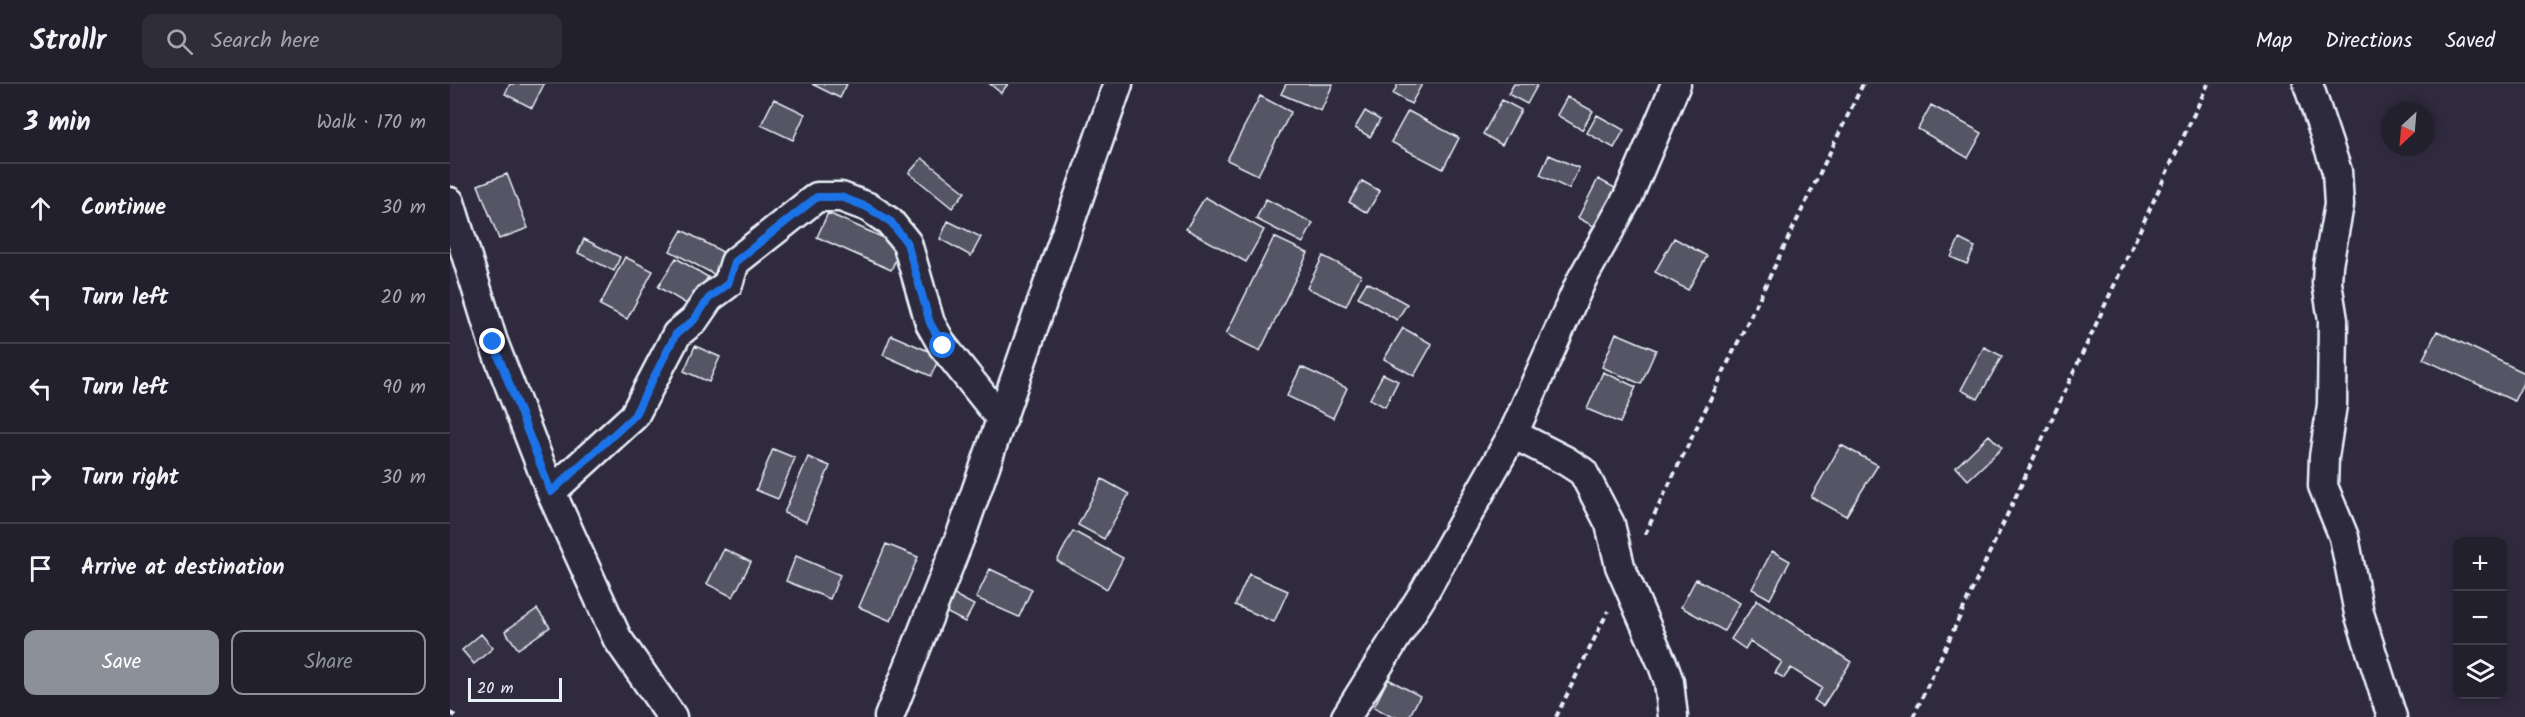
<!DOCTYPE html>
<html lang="en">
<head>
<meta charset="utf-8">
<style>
	body { margin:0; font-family:Kalam,sans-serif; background:#2f2d3a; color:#f1f3f6 }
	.controls { position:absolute; right:18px; bottom:18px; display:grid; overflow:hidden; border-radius:12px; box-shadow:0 3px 9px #0003 }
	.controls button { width:54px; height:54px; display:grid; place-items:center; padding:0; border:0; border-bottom:2px solid #403e4a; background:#23202e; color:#f1f3f6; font:30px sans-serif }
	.compass { position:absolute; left:1931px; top:18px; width:54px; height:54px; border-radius:50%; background:#23202e; box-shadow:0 3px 9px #0003; rotate:206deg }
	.scale { position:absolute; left:18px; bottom:15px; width:94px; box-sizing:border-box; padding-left:6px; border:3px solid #e8f1f8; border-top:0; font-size:16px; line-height:21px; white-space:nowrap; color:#e8f1f8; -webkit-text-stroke:4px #2f2a3d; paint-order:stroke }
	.stop { position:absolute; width:18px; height:18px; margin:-14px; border:4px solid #1a73e8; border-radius:50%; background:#fff }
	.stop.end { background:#1a73e8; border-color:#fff; box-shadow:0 2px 6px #0008 }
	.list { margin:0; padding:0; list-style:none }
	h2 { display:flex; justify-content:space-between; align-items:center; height:78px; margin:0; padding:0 24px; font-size:26px }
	h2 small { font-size:20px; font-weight:400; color:#a3a3aa }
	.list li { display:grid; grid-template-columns:39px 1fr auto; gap:18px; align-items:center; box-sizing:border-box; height:90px; padding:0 24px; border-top:2px solid #403e4a }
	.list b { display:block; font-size:22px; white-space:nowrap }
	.list em { font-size:20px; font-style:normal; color:#a3a3aa }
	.actions { display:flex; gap:12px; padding:18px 24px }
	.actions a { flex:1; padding:14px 0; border:2px solid #8c9099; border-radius:12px; text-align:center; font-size:21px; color:#8c9099 }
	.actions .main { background:#8c9099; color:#fff }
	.icon { flex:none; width:33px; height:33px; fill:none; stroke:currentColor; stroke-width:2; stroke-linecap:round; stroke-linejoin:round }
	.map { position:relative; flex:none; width:2075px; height:633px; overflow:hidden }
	header { display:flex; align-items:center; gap:36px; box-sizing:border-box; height:84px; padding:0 30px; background:#23202e; border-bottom:2px solid #403e4a }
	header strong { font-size:28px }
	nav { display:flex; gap:33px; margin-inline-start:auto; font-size:21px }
	.search { width:420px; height:54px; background:#2f2d3a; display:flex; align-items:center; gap:15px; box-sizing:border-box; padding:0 21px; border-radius:12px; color:#a3a3aa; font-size:22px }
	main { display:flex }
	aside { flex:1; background:#23202e }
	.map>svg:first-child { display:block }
</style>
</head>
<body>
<header>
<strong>Strollr</strong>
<div class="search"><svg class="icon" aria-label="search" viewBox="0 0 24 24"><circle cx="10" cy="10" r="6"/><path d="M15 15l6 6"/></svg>Search here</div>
<nav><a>Map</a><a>Directions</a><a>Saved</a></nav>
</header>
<main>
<aside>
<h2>3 min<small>Walk · 170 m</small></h2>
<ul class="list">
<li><svg class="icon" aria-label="ahead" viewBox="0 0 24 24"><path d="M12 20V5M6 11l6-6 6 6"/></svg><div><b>Continue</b></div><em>30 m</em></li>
<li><svg class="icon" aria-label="left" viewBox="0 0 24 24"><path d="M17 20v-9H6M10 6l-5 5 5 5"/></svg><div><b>Turn left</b></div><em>20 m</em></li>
<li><svg class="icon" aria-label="left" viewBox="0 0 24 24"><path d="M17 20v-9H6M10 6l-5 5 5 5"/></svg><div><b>Turn left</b></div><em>90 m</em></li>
<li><svg class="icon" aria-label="right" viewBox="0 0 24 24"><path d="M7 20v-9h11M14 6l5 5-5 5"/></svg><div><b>Turn right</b></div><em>30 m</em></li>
<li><svg class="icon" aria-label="arrive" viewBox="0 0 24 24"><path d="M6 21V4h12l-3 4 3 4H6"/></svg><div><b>Arrive at destination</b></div></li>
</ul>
<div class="actions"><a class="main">Save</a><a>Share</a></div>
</aside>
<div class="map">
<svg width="2075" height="633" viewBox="0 0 2075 633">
	<rect width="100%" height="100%" fill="#2f2a3d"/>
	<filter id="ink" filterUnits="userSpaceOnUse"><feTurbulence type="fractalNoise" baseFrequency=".0167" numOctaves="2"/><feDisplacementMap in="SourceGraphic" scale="12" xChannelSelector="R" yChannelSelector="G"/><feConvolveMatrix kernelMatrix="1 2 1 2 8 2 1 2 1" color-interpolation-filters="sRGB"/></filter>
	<g filter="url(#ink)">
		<path fill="#575565" stroke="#e8f1f8" stroke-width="1.5" d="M 60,0 L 94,0 L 82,24 L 55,10 Z
			M 362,0 L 397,0 L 390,14 Z
			M 540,0 L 558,0 L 551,9 Z
			M 836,0 L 883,0 L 871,27 L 831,10 Z
			M 948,0 L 972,0 L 961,20 L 943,10 Z
			M 1064,0 L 1088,0 L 1077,20 L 1058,10 Z
			M 810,12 L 841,28 L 808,91 L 777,76 Z
			M 1117,13 L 1143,27 L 1132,46 L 1107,31 Z
			M 324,15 L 355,30 L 343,56 L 311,41 Z
			M 1052,16 L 1071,26 L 1052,61 L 1033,50 Z
			M 1481,21 L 1532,49 L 1518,74 L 1468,45 Z
			M 915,27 L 930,36 L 920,53 L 905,44 Z
			M 958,27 L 1009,54 L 993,85 L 941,58 Z
			M 1147,31 L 1174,46 L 1164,64 L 1137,49 Z
			M 1099,71 L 1129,84 L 1119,105 L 1090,91 Z
			M 472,74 L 515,108 L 502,124 L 459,89 Z
			M 57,90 L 78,144 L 49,155 L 28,101 Z
			M 1148,95 L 1167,105 L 1147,144 L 1128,134 Z
			M 912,97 L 930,107 L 917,129 L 899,118 Z
			M 755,113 L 814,146 L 796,178 L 736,145 Z
			M 816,115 L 863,139 L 853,159 L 806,135 Z
			M 378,129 L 452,162 L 441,186 L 367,153 Z
			M 498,137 L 531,153 L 521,172 L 490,155 Z
			M 232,146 L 282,173 L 271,194 L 220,167 Z
			M 824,153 L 858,169 L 810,267 L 776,250 Z
			M 1224,154 L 1257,172 L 1238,206 L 1205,188 Z
			M 134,155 L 170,173 L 164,187 L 128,169 Z
			M 1509,155 L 1525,163 L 1517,180 L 1501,173 Z
			M 873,172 L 911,191 L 896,222 L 857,204 Z
			M 175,173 L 203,187 L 177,235 L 150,221 Z
			M 226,174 L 258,193 L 240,222 L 208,203 Z
			M 917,198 L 957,220 L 947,236 L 908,213 Z
			M 953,244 L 982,260 L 964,292 L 934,275 Z
			M 1987,247 L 2075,289 L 2075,295 L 2064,317 L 1973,275 Z
			M 1166,249 L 1206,266 L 1191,300 L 1152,283 Z
			M 441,251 L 490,272 L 481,292 L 433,271 Z
			M 245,262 L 270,273 L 259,298 L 234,287 Z
			M 1534,263 L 1552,272 L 1528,315 L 1511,306 Z
			M 851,283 L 897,304 L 883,334 L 837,312 Z
			M 1153,288 L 1186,303 L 1170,339 L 1137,325 Z
			M 933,290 L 948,297 L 935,323 L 920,315 Z
			M 1539,351 L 1552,364 L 1518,396 L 1506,383 Z
			M 1391,361 L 1428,381 L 1396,432 L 1361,413 Z
			M 323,365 L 345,374 L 328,415 L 306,406 Z
			M 358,373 L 380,382 L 356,438 L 334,429 Z
			M 652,395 L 679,410 L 654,455 L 628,441 Z
			M 623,447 L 673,474 L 657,505 L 607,477 Z
			M 436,460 L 468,473 L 441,537 L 409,523 Z
			M 274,465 L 301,478 L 283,513 L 257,500 Z
			M 1322,467 L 1340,477 L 1320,515 L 1302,505 Z
			M 346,472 L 390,491 L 380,515 L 336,497 Z
			M 540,485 L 582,505 L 569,533 L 526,514 Z
			M 799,490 L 838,507 L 824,538 L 785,521 Z
			M 1246,495 L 1290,519 L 1274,547 L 1231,523 Z
			M 499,508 L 524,521 L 515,538 L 490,525 Z
			M 1307,516 L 1401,578 L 1373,622 L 1364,616 L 1372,604 L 1341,584 L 1334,594 L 1325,589 L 1332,578 L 1300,557 L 1295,565 L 1281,555 Z
			M 87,525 L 100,543 L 68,565 L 55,547 Z
			M 31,550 L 43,564 L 24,580 L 12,566 Z
			M 938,595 L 970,612 L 959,633 L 942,633 L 924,623 Z"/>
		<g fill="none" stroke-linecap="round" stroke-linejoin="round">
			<defs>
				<path id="minor" d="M 1858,0 L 1887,87 L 1889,121 L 1878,181 L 1877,199 L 1883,236 L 1882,321 L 1874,373 L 1873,402 L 1894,453 L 1909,529 L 1942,633
					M 0,118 L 43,258 L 101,408 L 167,554 L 222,633
					M 1063,350 L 1116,377 L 1133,388 L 1160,440 L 1170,482 L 1213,581 L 1219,598 L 1223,633
					M 101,408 L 184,332 L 227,250 L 244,236 L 259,214 L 278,200 L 285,178 L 367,113 L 391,113 L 418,123 L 440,138 L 457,159 L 480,239 L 493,262 L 552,336
					M 439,633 L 512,448 L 668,0
					M 896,633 L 972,512 L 1063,350 L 1132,195 L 1178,113 L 1226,0"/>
			</defs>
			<use href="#minor" stroke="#e8f1f8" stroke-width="33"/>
			<path stroke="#e8f1f8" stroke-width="4" stroke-dasharray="6 4.5" stroke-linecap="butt" d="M 1195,450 L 1413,0
				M 0,629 L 8,633
				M 1106,633 L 1158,527
				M 1463,633 L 1758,0"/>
			<use href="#minor" stroke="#2f2a3d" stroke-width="28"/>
		</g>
	</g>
	<g fill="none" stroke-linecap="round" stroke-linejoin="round" filter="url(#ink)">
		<path stroke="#1a73e8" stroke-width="8" d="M 43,258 L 101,408 L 184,332 L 226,250 L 244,236 L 259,214 L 278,200 L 285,178 L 367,113 L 391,113 L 417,123 L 441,138 L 457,159 L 480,239 L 493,262"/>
	</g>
</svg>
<div class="controls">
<button>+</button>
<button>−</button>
<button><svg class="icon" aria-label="layers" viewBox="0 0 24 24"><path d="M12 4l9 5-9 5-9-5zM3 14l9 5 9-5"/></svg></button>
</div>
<svg class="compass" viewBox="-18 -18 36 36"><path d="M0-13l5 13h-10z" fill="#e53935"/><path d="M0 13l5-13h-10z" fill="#a3a3aa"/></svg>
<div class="scale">20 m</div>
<div class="stop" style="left:493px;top:262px"></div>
<div class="stop end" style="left:43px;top:258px"></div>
</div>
</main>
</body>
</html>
